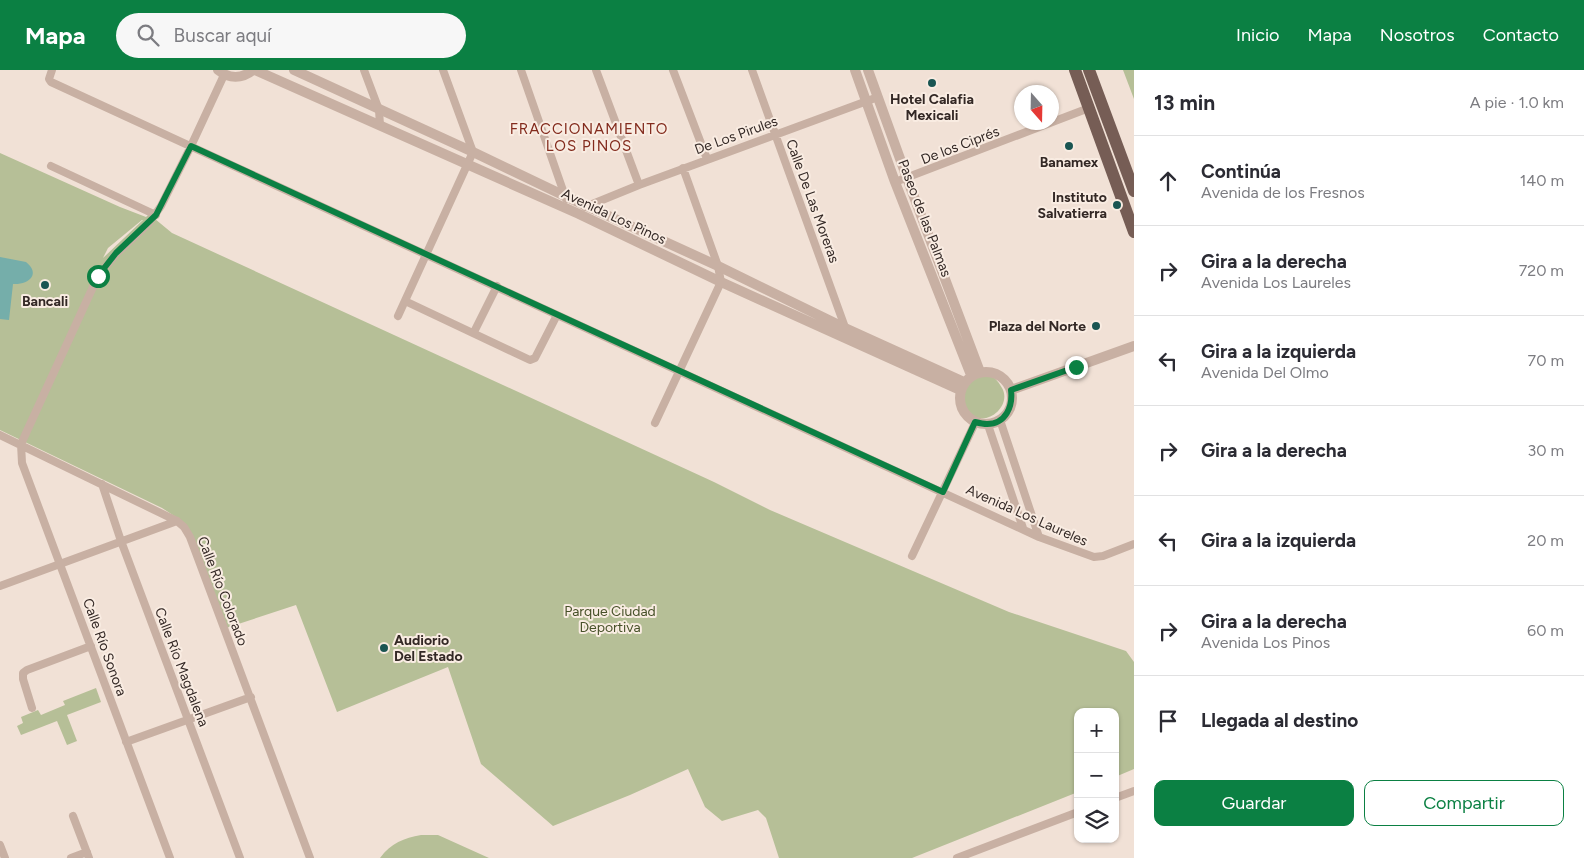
<!DOCTYPE html>
<html lang="es">
<head>
<meta charset="utf-8">
<style>
	body { margin:0; font-family:Figtree,sans-serif; background:#f7f7f7; color:#2b2b33 }
	.controls { position:absolute; right:15px; bottom:15px; display:grid; overflow:hidden; border-radius:10px; box-shadow:0 1px 4px #0004 }
	.controls button { width:45px; height:45px; display:grid; place-items:center; padding:0; border:0; border-bottom:1px solid #e1e1e2; background:#fff; color:#2b2b33; font:25px sans-serif }
	.compass { position:absolute; left:1014px; top:15px; width:45px; height:45px; border-radius:50%; background:#fff; box-shadow:0 1px 4px #0004; rotate:160deg }
	.stop { position:absolute; width:15px; height:15px; margin:-11px; border:4px solid #0b8043; border-radius:50%; background:#fff }
	.stop.end { background:#0b8043; border-color:#fff; box-shadow:0 1px 5px #0008 }
	.list { margin:0; padding:0; list-style:none }
	h2 { display:flex; justify-content:space-between; align-items:center; height:65px; margin:0; padding:0 20px; font-size:21px }
	h2 small { font-size:16px; font-weight:400; color:#7c7c81 }
	.list li { display:grid; grid-template-columns:32px 1fr auto; gap:15px; align-items:center; box-sizing:border-box; height:90px; padding:0 20px; border-top:1px solid #e1e1e2 }
	.list b { display:block; font-size:19px; white-space:nowrap }
	.list p { margin:0; font-size:16px; white-space:nowrap; color:#7c7c81 }
	.list em { font-size:16px; font-style:normal; color:#7c7c81 }
	.actions { display:flex; gap:10px; padding:15px 20px }
	.actions a { flex:1; padding:11px 0; border:1px solid #0b8043; border-radius:10px; text-align:center; font-size:18px; color:#0b8043 }
	.actions .main { background:#0b8043; color:#fff }
	.icon { flex:none; width:28px; height:28px; fill:none; stroke:currentColor; stroke-width:2; stroke-linecap:round; stroke-linejoin:round }
	.map { position:relative; flex:none; width:1134px; height:788px; overflow:hidden }
	header { display:flex; align-items:center; gap:30px; box-sizing:border-box; height:70px; padding:0 25px; background:#0b8043; color:#fff }
	header strong { font-size:24px }
	nav { display:flex; gap:28px; margin-inline-start:auto; font-size:18px }
	.search { width:350px; height:45px; background:#f7f7f7; display:flex; align-items:center; gap:12px; box-sizing:border-box; padding:0 18px; border-radius:28px; color:#7c7c81; font-size:19px }
	main { display:flex }
	aside { flex:1; background:#fff }
	.map>svg:first-child { display:block }
</style>
</head>
<body>
<header>
<strong>Mapa</strong>
<div class="search"><svg class="icon" aria-label="search" viewBox="0 0 24 24"><circle cx="10" cy="10" r="6"/><path d="M15 15l6 6"/></svg>Buscar aquí</div>
<nav><a>Inicio</a><a>Mapa</a><a>Nosotros</a><a>Contacto</a></nav>
</header>
<main>
<div class="map">
<svg width="1134" height="788" viewBox="0 0 1134 788">
	<rect width="100%" height="100%" fill="#f1e1d6"/>
	<path fill="#b6bf97" fill-rule="evenodd" d="M 1123,0 L 1134,0 L 1134,29 Z
		M 0,83 L 120,137 L 146,147 L 149,144 L 172,163 L 714,412 L 770,440 L 1009,542 L 1126,581 L 1134,592 L 1134,699 L 1115,707 L 1115,642 L 1078,642 L 1078,722 L 912,788 L 779,788 L 766,748 L 758,740 L 722,751 L 705,737 L 688,699 L 630,725 L 553,756 L 481,694 L 448,597 L 337,642 L 296,535 L 226,558 L 182,451 L 162,438 L 0,360 ZM 142,150 L 143,150 L 103,188 L 108,178 Z
		M 986,302 C 994,306 998,311 1002,318 C 1012,335 988,357 972,345 C 969,343 967,339 964,337 C 957,327 962,317 968,309 Z
		M 96,618 L 101,632 L 67,645 L 77,671 L 67,675 L 57,651 L 21,665 L 17,656 L 23,653 L 21,647 L 38,640 L 41,645 L 65,635 L 63,631 Z
		M 421,765 L 438,765 L 489,788 L 380,788 C 391,773 404,768 421,765 Z"/>
	<path fill="#75aeaa" d="M 0,187 L 26,192 C 41,204 29,215 13,214 L 9,250 L 0,249 Z"/>
	<g fill="none" stroke-linecap="round" stroke-linejoin="round">
		<path stroke="#c8b0a3" stroke-width="8" d="M 52,0 L 49,9 L 51,12 L 1039,467 L 1094,487 L 1103,486 L 1134,474
			M 364,0 L 379,40 L 380,55
			M 521,0 L 566,129
			M 596,0 L 639,115
			M 673,0 L 707,89
			M 752,0 L 846,260
			M 51,96 L 156,145
			M 895,112 L 1089,38
			M 585,137 L 639,115 L 878,27
			M 405,231 L 530,290 L 535,288 L 557,245
			M 398,246 L 473,82 L 443,0
			M 474,262 L 497,216
			M 1000,350 L 1039,467
			M 655,353 L 721,212 L 718,196 L 683,98
			M 988,355 L 1023,458
			M 0,365 L 177,451 L 184,457 L 190,467 L 310,788
			M 102,414 L 121,471 L 240,788
			M 912,486 L 975,353
			M 0,516 L 177,451
			M 32,638 L 23,609 L 23,603 L 27,600 L 91,576
			M 126,672 L 251,627
			M 1115,728 L 1134,721
			M 73,746 L 89,788
			M 0,775 L 5,788
			M 71,788 L 87,782
			M 170,788 L 22,393 L 21,374 L 98,206 L 117,183 L 149,153 L 161,136 L 191,76 L 224,5
			M 957,788 L 1078,742"/>
		<path stroke="#c8b0a3" stroke-width="10" d="M 218,0 C 229,9 242,9 253,0
			M 255,0 L 579,144 L 721,212 L 960,320
			M 294,0 L 473,82 L 567,127 L 718,196 L 845,258 L 964,312
			M 855,0 L 895,112 L 971,305
			M 868,0 L 907,108 L 980,302
			M960 328a26 26 0 1 1 52 0a26 26 0 1 1-52 0Z
			M 1011,320 L 1134,276"/>
		<path stroke="#765d55" stroke-width="12" d="M 1075,0 L 1134,162
			M 1089,0 L 1134,121"/>
	</g>
	<g fill="none" stroke-linecap="round" stroke-linejoin="round">
		<path stroke="#0b8043" stroke-width="6" d="M 98,206 L 116,183 L 156,145 L 191,76 L 943,422 L 975,352 C 979,353 983,354 987,354 C 1006,354 1013,336 1011,320 L 1076,297"/>
	</g>
	<g fill="#1a5552" stroke="#f9ece2" stroke-width="2">
		<circle cx="932" cy="13" r="5"/>
		<circle cx="1069" cy="76" r="5"/>
		<circle cx="1117" cy="135" r="5"/>
		<circle cx="45" cy="215" r="5"/>
		<circle cx="1096" cy="256" r="5"/>
		<circle cx="384" cy="578" r="5"/>
	</g>
	<g text-anchor="middle" stroke-width="4" stroke-linejoin="round" paint-order="stroke">
		<g font-size="14" font-weight="bold" fill="#332825" stroke="#f9ece2">
			<text x="932" y="34">Hotel Calafia<tspan x="932" dy="16">Mexicali</tspan></text>
			<text x="1069" y="97">Banamex</text>
			<text x="1107" y="132" text-anchor="end">Instituto<tspan x="1107" dy="16">Salvatierra</tspan></text>
			<text x="45" y="236">Bancali</text>
			<text x="1086" y="261" text-anchor="end">Plaza del Norte</text>
			<text x="394" y="575" text-anchor="start">Audiorio<tspan x="394" dy="16">Del Estado</tspan></text>
		</g>
		<g font-size="14" fill="#332825" stroke="#f9ece2">
			<text transform="translate(736 65) rotate(-20)" y="5">De Los Pirules</text>
			<text transform="translate(960 75) rotate(-21)" y="5">De los Ciprés</text>
			<text transform="translate(813 131) rotate(70)" y="5">Calle De Las Moreras</text>
			<text transform="translate(614 146) rotate(25)" y="5">Avenida Los Pinos</text>
			<text transform="translate(925 148) rotate(69)" y="5">Paseo de las Palmas</text>
			<text transform="translate(1027 445) rotate(24)" y="5">Avenida Los Laureles</text>
			<text transform="translate(223 521) rotate(69)" y="5">Calle Río Colorado</text>
			<text transform="translate(105 577) rotate(70)" y="5">Calle Río Sonora</text>
			<text transform="translate(182 597) rotate(69)" y="5">Calle Río Magdalena</text>
		</g>
		<g font-size="14" fill="#475129" stroke="#f9ece2">
			<text x="610" y="546">Parque Ciudad<tspan x="610" dy="16">Deportiva</tspan></text>
		</g>
		<g font-size="15" letter-spacing="1" fill="#832b1d" stroke="#f9ece2">
			<text x="589" y="64">FRACCIONAMIENTO<tspan x="589" dy="17">LOS PINOS</tspan></text>
		</g>
	</g>
</svg>
<div class="controls">
<button>+</button>
<button>−</button>
<button><svg class="icon" aria-label="layers" viewBox="0 0 24 24"><path d="M12 4l9 5-9 5-9-5zM3 14l9 5 9-5"/></svg></button>
</div>
<svg class="compass" viewBox="-18 -18 36 36"><path d="M0-13l5 13h-10z" fill="#e53935"/><path d="M0 13l5-13h-10z" fill="#7c7c81"/></svg>
<div class="stop" style="left:98px;top:206px"></div>
<div class="stop end" style="left:1076px;top:297px"></div>
</div>
<aside>
<h2>13 min<small>A pie · 1.0 km</small></h2>
<ul class="list">
<li><svg class="icon" aria-label="ahead" viewBox="0 0 24 24"><path d="M12 20V5M6 11l6-6 6 6"/></svg><div><b>Continúa</b><p>Avenida de los Fresnos</p></div><em>140 m</em></li>
<li><svg class="icon" aria-label="right" viewBox="0 0 24 24"><path d="M7 20v-9h11M14 6l5 5-5 5"/></svg><div><b>Gira a la derecha</b><p>Avenida Los Laureles</p></div><em>720 m</em></li>
<li><svg class="icon" aria-label="left" viewBox="0 0 24 24"><path d="M17 20v-9H6M10 6l-5 5 5 5"/></svg><div><b>Gira a la izquierda</b><p>Avenida Del Olmo</p></div><em>70 m</em></li>
<li><svg class="icon" aria-label="right" viewBox="0 0 24 24"><path d="M7 20v-9h11M14 6l5 5-5 5"/></svg><div><b>Gira a la derecha</b></div><em>30 m</em></li>
<li><svg class="icon" aria-label="left" viewBox="0 0 24 24"><path d="M17 20v-9H6M10 6l-5 5 5 5"/></svg><div><b>Gira a la izquierda</b></div><em>20 m</em></li>
<li><svg class="icon" aria-label="right" viewBox="0 0 24 24"><path d="M7 20v-9h11M14 6l5 5-5 5"/></svg><div><b>Gira a la derecha</b><p>Avenida Los Pinos</p></div><em>60 m</em></li>
<li><svg class="icon" aria-label="arrive" viewBox="0 0 24 24"><path d="M6 21V4h12l-3 4 3 4H6"/></svg><div><b>Llegada al destino</b></div></li>
</ul>
<div class="actions"><a class="main">Guardar</a><a>Compartir</a></div>
</aside>
</main>
</body>
</html>
